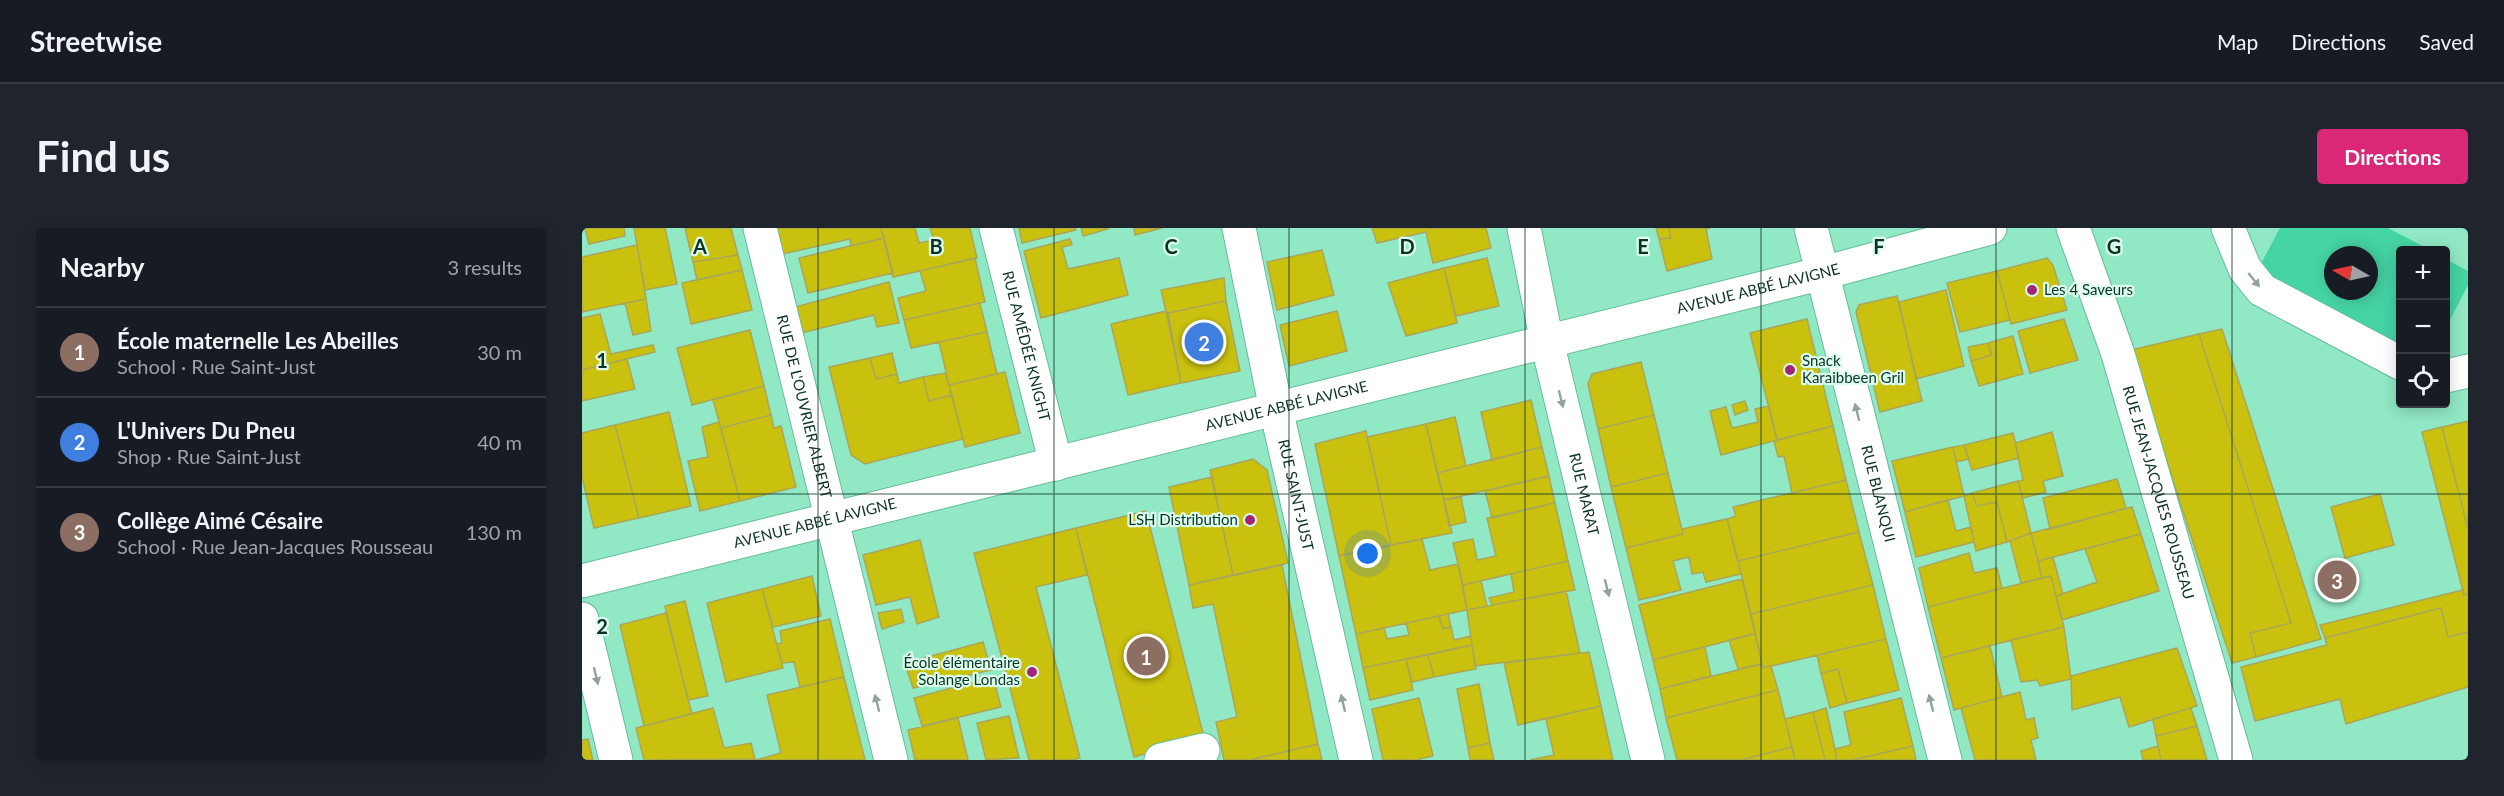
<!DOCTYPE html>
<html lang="en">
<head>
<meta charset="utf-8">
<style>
	body { margin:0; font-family:Lato,sans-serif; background:#20242c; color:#f1f3f6 }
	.controls { position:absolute; right:18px; top:18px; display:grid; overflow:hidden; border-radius:6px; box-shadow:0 3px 15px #0003 }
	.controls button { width:54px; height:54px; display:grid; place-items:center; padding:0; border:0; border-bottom:2px solid #363941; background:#171b24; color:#f1f3f6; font:30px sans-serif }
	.compass { position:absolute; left:1742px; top:18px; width:54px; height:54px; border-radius:50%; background:#171b24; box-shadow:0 3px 15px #0003; rotate:279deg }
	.you { position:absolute; left:786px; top:326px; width:21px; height:21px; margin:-15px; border:4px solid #fff; border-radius:50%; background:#1a73e8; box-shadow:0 0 0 9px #1a73e833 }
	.badge { display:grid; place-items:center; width:39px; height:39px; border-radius:50%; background:#db2777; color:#fff; font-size:20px; font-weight:700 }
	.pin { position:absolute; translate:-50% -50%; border:3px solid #fff; box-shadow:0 2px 6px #0006 }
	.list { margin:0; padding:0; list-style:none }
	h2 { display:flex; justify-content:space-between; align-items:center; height:78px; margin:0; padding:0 24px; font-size:26px }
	h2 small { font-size:20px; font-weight:400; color:#9ea1a6 }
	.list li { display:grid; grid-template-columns:39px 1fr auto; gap:18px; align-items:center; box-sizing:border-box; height:90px; padding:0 24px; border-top:2px solid #363941 }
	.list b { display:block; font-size:22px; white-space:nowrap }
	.list p { margin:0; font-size:20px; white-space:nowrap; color:#9ea1a6 }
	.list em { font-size:20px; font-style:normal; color:#9ea1a6 }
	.icon { flex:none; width:33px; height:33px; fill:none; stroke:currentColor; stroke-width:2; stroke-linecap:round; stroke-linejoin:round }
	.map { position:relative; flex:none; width:1886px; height:532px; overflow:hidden; border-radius:6px }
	header { display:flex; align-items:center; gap:36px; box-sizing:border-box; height:84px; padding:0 30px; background:#171b24; border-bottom:2px solid #363941 }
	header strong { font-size:28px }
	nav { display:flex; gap:33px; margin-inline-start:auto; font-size:21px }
	.intro { display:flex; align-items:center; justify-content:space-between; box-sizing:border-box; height:144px; padding:0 36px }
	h1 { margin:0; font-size:42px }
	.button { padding:15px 27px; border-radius:6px; background:#db2777; color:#fff; font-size:21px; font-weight:700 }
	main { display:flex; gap:36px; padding:0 36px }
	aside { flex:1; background:#171b24; border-radius:6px; box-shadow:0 3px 15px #0003 }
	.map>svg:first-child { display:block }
</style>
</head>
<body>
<header>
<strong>Streetwise</strong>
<nav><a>Map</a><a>Directions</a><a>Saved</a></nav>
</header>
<div class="intro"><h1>Find us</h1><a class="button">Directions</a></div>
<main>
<aside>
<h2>Nearby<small>3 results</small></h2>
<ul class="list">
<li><span class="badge" style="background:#8d6e63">1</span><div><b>École maternelle Les Abeilles</b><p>School · Rue Saint-Just</p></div><em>30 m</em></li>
<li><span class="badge" style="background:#3f7fe0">2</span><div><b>L'Univers Du Pneu</b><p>Shop · Rue Saint-Just</p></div><em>40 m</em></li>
<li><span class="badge" style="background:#8d6e63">3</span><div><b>Collège Aimé Césaire</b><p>School · Rue Jean-Jacques Rousseau</p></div><em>130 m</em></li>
</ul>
</aside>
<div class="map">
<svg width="1886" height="532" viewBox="0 0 1886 532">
	<rect width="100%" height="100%" fill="#91e8c5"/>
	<path fill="#45d4a4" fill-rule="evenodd" d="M 1698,0 L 1806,0 L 1848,22 L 1818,22 L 1818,119 L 1676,41 ZM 1751,27 L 1787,27 L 1787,63 L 1751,63 Z
		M 1864,31 L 1886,43 L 1886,57 L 1864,100 Z"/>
	<path fill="#c9c10e" stroke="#a9a65a" stroke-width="1.5" d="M 3,0 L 42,0 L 43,8 L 7,16 Z
		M 52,0 L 83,0 L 95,56 L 63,62 Z
		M 103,0 L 149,0 L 156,27 L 111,34 Z
		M 193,0 L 299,0 L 302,10 L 269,18 L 268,11 L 200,26 Z
		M 299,0 L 333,0 L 337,15 L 352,12 L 348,0 L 388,0 L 395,30 L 311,49 Z
		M 437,0 L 493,0 L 494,2 L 440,15 Z
		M 499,0 L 526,0 L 526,1 L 501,8 Z
		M 552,0 L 580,0 L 553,7 Z
		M 790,0 L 904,0 L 909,20 L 851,35 L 844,4 L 795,15 Z
		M 1074,0 L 1087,0 L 1089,10 L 1077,11 Z
		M 1087,0 L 1128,0 L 1124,1 L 1130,31 L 1085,43 L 1077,11 L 1089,10 Z
		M 302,10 L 311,45 L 226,65 L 217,30 Z
		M 488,11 L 490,17 L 480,19 L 486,41 L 537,30 L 546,67 L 459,90 L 442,23 Z
		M 55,17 L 64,71 L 0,84 L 0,29 Z
		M 740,22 L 752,67 L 695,82 L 685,34 Z
		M 156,27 L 160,42 L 115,52 L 111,34 Z
		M 393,30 L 403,74 L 322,92 L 316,70 L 344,63 L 338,43 Z
		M 905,30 L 917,78 L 874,88 L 862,40 Z
		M 1465,30 L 1471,37 L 1485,82 L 1429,96 L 1415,43 Z
		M 862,40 L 875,95 L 824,108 L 806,55 Z
		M 160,42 L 170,82 L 109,96 L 100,55 Z
		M 1415,43 L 1428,92 L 1378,104 L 1365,55 Z
		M 642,50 L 644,73 L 586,85 L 584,83 L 579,62 Z
		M 307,54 L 317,95 L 295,99 L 292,87 L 219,105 L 213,79 Z
		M 1364,62 L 1382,138 L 1334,151 L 1317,74 Z
		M 1315,68 L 1340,173 L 1298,184 L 1274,84 L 1277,77 Z
		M 64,71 L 69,103 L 51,107 L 43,75 Z
		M 644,73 L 658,143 L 599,155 L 586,85 Z
		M 398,75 L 405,104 L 329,120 L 322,92 Z
		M 584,83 L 599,155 L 546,167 L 529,96 Z
		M 755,83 L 765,123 L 707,138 L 698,97 Z
		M 18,86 L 29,126 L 71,117 L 73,124 L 0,142 L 0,90 Z
		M 1225,91 L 1251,198 L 1195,212 L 1168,105 Z
		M 1482,91 L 1496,132 L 1448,145 L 1436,103 Z
		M 1640,101 L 1739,411 L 1674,429 L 1668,405 L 1709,395 L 1617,106 Z
		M 168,102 L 182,158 L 110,177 L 95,120 Z
		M 405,104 L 415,146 L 367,157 L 357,114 Z
		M 1617,106 L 1709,395 L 1668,405 L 1674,429 L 1650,435 L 1549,122 Z
		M 1431,108 L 1441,146 L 1397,158 L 1389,133 L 1410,127 L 1406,115 Z
		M 1406,115 L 1410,127 L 1389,133 L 1386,119 Z
		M 310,125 L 315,146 L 294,151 L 288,130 Z
		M 288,130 L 294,151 L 315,146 L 317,155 L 341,149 L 347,173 L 370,167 L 381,211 L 283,236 L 269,227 L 247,139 Z
		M 45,131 L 53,161 L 0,173 L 0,142 Z
		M 1059,134 L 1072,187 L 1016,201 L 1006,156 L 1010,146 Z
		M 423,144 L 438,205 L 383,219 L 367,157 Z
		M 363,145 L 370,167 L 347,173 L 341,149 Z
		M 182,158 L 189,187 L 139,200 L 131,172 Z
		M 949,172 L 960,219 L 910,232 L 899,184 Z
		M 1163,173 L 1166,182 L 1153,187 L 1150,177 Z
		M 1187,178 L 1195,212 L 1139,227 L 1128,183 L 1144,179 L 1150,200 L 1176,194 L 1173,181 Z
		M 87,184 L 109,278 L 57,290 L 33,197 Z
		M 189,187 L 192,200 L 199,198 L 214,259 L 158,273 L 139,200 Z
		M 1072,187 L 1086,245 L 1029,259 L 1016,201 Z
		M 873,189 L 884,238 L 855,245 L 844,196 Z
		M 1886,193 L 1886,301 L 1860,199 Z
		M 137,194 L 158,273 L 118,283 L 106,233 L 126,229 L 120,199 Z
		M 844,196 L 870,305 L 809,317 L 785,209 Z
		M 33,197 L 57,290 L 12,300 L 0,249 L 0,205 Z
		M 1251,198 L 1264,252 L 1210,265 L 1202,228 L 1196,229 L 1192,213 Z
		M 1860,199 L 1886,301 L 1886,366 L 1882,367 L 1840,204 Z
		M 784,203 L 809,317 L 757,328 L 733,216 Z
		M 1470,204 L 1481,248 L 1461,253 L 1464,264 L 1441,270 L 1436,253 L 1441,252 L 1433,215 Z
		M 1431,205 L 1437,230 L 1390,242 L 1382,217 Z
		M 1382,217 L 1387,231 L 1374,234 L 1371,219 Z
		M 960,219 L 967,248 L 862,272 L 855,245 Z
		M 1371,219 L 1382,268 L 1323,284 L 1310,233 Z
		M 671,231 L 685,242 L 706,335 L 651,347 L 628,242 Z
		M 1086,245 L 1101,306 L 1044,320 L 1029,259 Z
		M 967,248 L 973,275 L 910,290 L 903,263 Z
		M 630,249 L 651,347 L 607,357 L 587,259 Z
		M 1535,251 L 1544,280 L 1468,301 L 1461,270 Z
		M 1264,252 L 1277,304 L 1156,333 L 1145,291 L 1154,288 L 1151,279 Z
		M 1436,253 L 1449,305 L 1425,314 L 1415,274 L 1395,278 L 1390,265 Z
		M 1390,265 L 1395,278 L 1415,274 L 1425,314 L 1394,323 L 1382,268 Z
		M 1798,266 L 1812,317 L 1763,330 L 1749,279 Z
		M 879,269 L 884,294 L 867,298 L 862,272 Z
		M 1366,272 L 1374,303 L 1389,299 L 1392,314 L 1334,329 L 1323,284 Z
		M 973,275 L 986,333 L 881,357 L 871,315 L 891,311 L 895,332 L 914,328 L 905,290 Z
		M 1550,279 L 1559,306 L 1456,333 L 1449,305 Z
		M 564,283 L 622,509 L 552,529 L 494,300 Z
		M 1145,291 L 1159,346 L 1124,354 L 1121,344 L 1110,346 L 1107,329 L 1091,333 L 1099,362 L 1057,372 L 1044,320 L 1101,306 L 1100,301 Z
		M 494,300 L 505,347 L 454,359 L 498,530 L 490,532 L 447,532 L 392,325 Z
		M 1277,304 L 1291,357 L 1169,386 L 1156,333 Z
		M 1449,305 L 1460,350 L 1439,355 L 1428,313 Z
		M 1559,306 L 1577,363 L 1480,392 L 1474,368 L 1515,354 L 1503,321 Z
		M 840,311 L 848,342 L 876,336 L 885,382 L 774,406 L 757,328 Z
		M 338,312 L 357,389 L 335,396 L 328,369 L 294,377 L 281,327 Z
		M 1387,325 L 1392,345 L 1415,340 L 1420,360 L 1346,379 L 1337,340 Z
		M 1471,329 L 1481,366 L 1474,368 L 1469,348 L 1460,350 L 1456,333 Z
		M 986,333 L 993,362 L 910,377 L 907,370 L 932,364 L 929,346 Z
		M 700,337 L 736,516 L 668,532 L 642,532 L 634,494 L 655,489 L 631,376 L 611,380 L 607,357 Z
		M 230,348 L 239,388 L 191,399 L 180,361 Z
		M 1469,348 L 1482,399 L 1359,430 L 1346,379 Z
		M 1160,351 L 1173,406 L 1071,432 L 1057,377 Z
		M 899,353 L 905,378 L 885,382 L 881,357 Z
		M 1291,357 L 1304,411 L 1181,440 L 1169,386 Z
		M 180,361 L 201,440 L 144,454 L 125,375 Z
		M 1881,362 L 1882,367 L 1886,366 L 1886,404 L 1866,409 L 1859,380 L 1743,410 L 1738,397 Z
		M 984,363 L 998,425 L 893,438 L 885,382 Z
		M 103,373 L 126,468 L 106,472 L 83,378 Z
		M 1859,380 L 1866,409 L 1886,404 L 1886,459 L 1764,496 L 1758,471 L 1673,493 L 1659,439 L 1745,417 L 1743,410 Z
		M 319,381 L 322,394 L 300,401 L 296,385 Z
		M 84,385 L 110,486 L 62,498 L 38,397 Z
		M 866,386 L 869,399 L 861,401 L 857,388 Z
		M 857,388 L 861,401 L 869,399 L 872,412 L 889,408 L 890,417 L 781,440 L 774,406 L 802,400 L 805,411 L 827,407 L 824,395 Z
		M 248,391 L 262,449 L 218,459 L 212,434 L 200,435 L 195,416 L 200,415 L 198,403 Z
		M 1482,399 L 1489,451 L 1458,458 L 1455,452 L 1439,454 L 1429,412 Z
		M 1173,406 L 1180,436 L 1156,441 L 1147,412 Z
		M 1304,411 L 1317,462 L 1265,475 L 1256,441 L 1239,445 L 1235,427 Z
		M 401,414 L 409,442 L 331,460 L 323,435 Z
		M 890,417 L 894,441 L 852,449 L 846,427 Z
		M 1408,418 L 1420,469 L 1372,482 L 1359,430 Z
		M 1123,419 L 1129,448 L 1078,461 L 1071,432 Z
		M 1595,420 L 1615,478 L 1547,499 L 1538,469 L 1490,482 L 1489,448 Z
		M 1007,424 L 1019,478 L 936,497 L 922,435 Z
		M 846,427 L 852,449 L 830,454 L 824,431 Z
		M 824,431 L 831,462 L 788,472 L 781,440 Z
		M 1180,436 L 1181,440 L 1189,438 L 1196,462 L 1084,490 L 1078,461 Z
		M 1256,441 L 1265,475 L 1248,480 L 1239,445 Z
		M 262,449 L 283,532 L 174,532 L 199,525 L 185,467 Z
		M 411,449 L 419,479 L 340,498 L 332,470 Z
		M 897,456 L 908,515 L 886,520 L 875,461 Z
		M 1196,462 L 1210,519 L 1158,532 L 1095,532 L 1084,490 Z
		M 1438,464 L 1444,492 L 1452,490 L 1456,510 L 1449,512 L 1454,532 L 1393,532 L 1379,480 Z
		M 837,470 L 851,528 L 834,532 L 801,532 L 790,481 Z
		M 1319,470 L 1331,518 L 1270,532 L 1255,532 L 1253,521 L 1269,517 L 1262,484 Z
		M 1019,478 L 1031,532 L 948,532 L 972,527 L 964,491 Z
		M 131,480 L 142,520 L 169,515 L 173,531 L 62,532 L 54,500 Z
		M 1244,480 L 1253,521 L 1255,532 L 1243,532 L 1231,484 Z
		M 1609,480 L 1615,498 L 1574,508 L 1571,491 Z
		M 1231,484 L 1243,532 L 1213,532 L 1203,491 Z
		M 427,488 L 437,530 L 404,532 L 395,495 Z
		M 376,490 L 386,532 L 333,532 L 326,502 Z
		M 1615,498 L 1625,532 L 1579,532 L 1574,508 Z
		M 6,511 L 11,532 L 0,532 L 0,512 Z
		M 908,515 L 912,532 L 888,532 L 886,520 Z
		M 736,516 L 740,532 L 668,532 Z
		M 1331,518 L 1334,532 L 1270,532 Z
		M 1576,518 L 1579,532 L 1561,532 L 1559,523 Z
		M 1210,519 L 1213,532 L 1158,532 Z"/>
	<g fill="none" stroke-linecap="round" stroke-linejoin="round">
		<defs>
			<g id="minor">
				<path id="s1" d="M 178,0 L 309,532"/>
				<path id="s2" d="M 414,0 L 474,236"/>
				<path id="s3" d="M 657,0 L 694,181 L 774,532"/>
				<path id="s4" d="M 942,0 L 965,114 L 1066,532"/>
				<path id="s5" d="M 1229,0 L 1363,532"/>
				<path id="s6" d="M 1491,0 L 1536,126 L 1654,532"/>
				<path d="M 1646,0 L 1663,41 L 1680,62 L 1818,135"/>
				<path d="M 1864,148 L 1886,143"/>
				<path id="s7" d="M 0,353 L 1241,45 L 1408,0"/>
				<path d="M 0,391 L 34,532"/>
				<path d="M 579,532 L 621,522"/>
			</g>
		</defs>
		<use href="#minor" stroke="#65bc9a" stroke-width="35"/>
		<use href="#minor" stroke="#fff" stroke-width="33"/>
	</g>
	<defs><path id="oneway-solid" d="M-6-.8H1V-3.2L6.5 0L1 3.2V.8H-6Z" transform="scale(1.5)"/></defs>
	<g fill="#92a39d">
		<use href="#oneway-solid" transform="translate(1672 52) rotate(51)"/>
		<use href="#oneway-solid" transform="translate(979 171) rotate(76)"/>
		<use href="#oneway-solid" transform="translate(1275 184) rotate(-104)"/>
		<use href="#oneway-solid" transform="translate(1025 360) rotate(76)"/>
		<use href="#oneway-solid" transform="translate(14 448) rotate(76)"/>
		<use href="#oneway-solid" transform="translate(295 475) rotate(-104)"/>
		<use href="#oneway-solid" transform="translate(761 475) rotate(-103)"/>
		<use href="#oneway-solid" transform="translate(1349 475) rotate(-104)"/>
	</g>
	<path fill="none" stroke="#0d3326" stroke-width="1.5" stroke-opacity="0.55" d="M 236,0 L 236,532M 472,0 L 472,532M 707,0 L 707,532M 943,0 L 943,532M 1179,0 L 1179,532M 1414,0 L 1414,532M 1650,0 L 1650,532M 0,266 L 1886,266"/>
	<g fill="#a42576" stroke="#dcfdee" stroke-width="2">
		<circle cx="1450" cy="62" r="6"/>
		<circle cx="1208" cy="142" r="6"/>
		<circle cx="668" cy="292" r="6"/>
		<circle cx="450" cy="444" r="6"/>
	</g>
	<g text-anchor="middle" stroke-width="4.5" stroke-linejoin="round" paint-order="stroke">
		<g font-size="15" fill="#0d3326" stroke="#dcfdee">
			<text dy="5" stroke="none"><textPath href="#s7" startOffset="1212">AVENUE ABBÉ LAVIGNE</textPath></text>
			<text dy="5" stroke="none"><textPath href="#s2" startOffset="122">RUE AMÉDÉE KNIGHT</textPath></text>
			<text dy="5" stroke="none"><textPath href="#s7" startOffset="726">AVENUE ABBÉ LAVIGNE</textPath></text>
			<text dy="5" stroke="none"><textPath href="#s1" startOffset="184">RUE DE L'OUVRIER ALBERT</textPath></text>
			<text dy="5" stroke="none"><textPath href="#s6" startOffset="278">RUE JEAN-JACQUES ROUSSEAU</textPath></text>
			<text dy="5" stroke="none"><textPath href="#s3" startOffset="273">RUE SAINT-JUST</textPath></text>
			<text dy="5" stroke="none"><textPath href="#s4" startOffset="273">RUE MARAT</textPath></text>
			<text dy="5" stroke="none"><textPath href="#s5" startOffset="274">RUE BLANQUI</textPath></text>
			<text dy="5" stroke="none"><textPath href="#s7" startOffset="240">AVENUE ABBÉ LAVIGNE</textPath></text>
		</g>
		<g font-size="15" fill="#0d3326" stroke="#dcfdee" text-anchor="start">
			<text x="1462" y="67">Les 4 Saveurs</text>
			<text x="1220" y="138">Snack<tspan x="1220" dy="17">Karaibbeen Gril</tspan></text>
			<text x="656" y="297" text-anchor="end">LSH Distribution</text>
			<text x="438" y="440" text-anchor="end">École élémentaire<tspan x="438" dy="17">Solange Londas</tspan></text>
		</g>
	</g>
	<g font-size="20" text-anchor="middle" font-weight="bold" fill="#0d3326" stroke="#dcfdee" stroke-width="4.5" stroke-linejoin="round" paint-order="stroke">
		<text x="118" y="26">A</text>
		<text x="354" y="26">B</text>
		<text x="589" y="26">C</text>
		<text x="825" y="26">D</text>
		<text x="1061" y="26">E</text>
		<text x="1297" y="26">F</text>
		<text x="1532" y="26">G</text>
		<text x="20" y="140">1</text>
		<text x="20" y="406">2</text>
	</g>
</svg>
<div class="controls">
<button>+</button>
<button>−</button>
<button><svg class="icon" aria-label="locate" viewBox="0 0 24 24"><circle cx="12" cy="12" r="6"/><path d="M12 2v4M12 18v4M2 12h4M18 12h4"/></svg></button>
</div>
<svg class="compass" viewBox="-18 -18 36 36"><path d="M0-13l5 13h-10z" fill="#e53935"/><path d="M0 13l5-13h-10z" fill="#9ea1a6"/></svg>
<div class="you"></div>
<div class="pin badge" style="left:564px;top:428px;background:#8d6e63">1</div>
<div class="pin badge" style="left:622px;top:114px;background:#3f7fe0">2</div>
<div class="pin badge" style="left:1755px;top:352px;background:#8d6e63">3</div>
</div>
</main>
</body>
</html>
